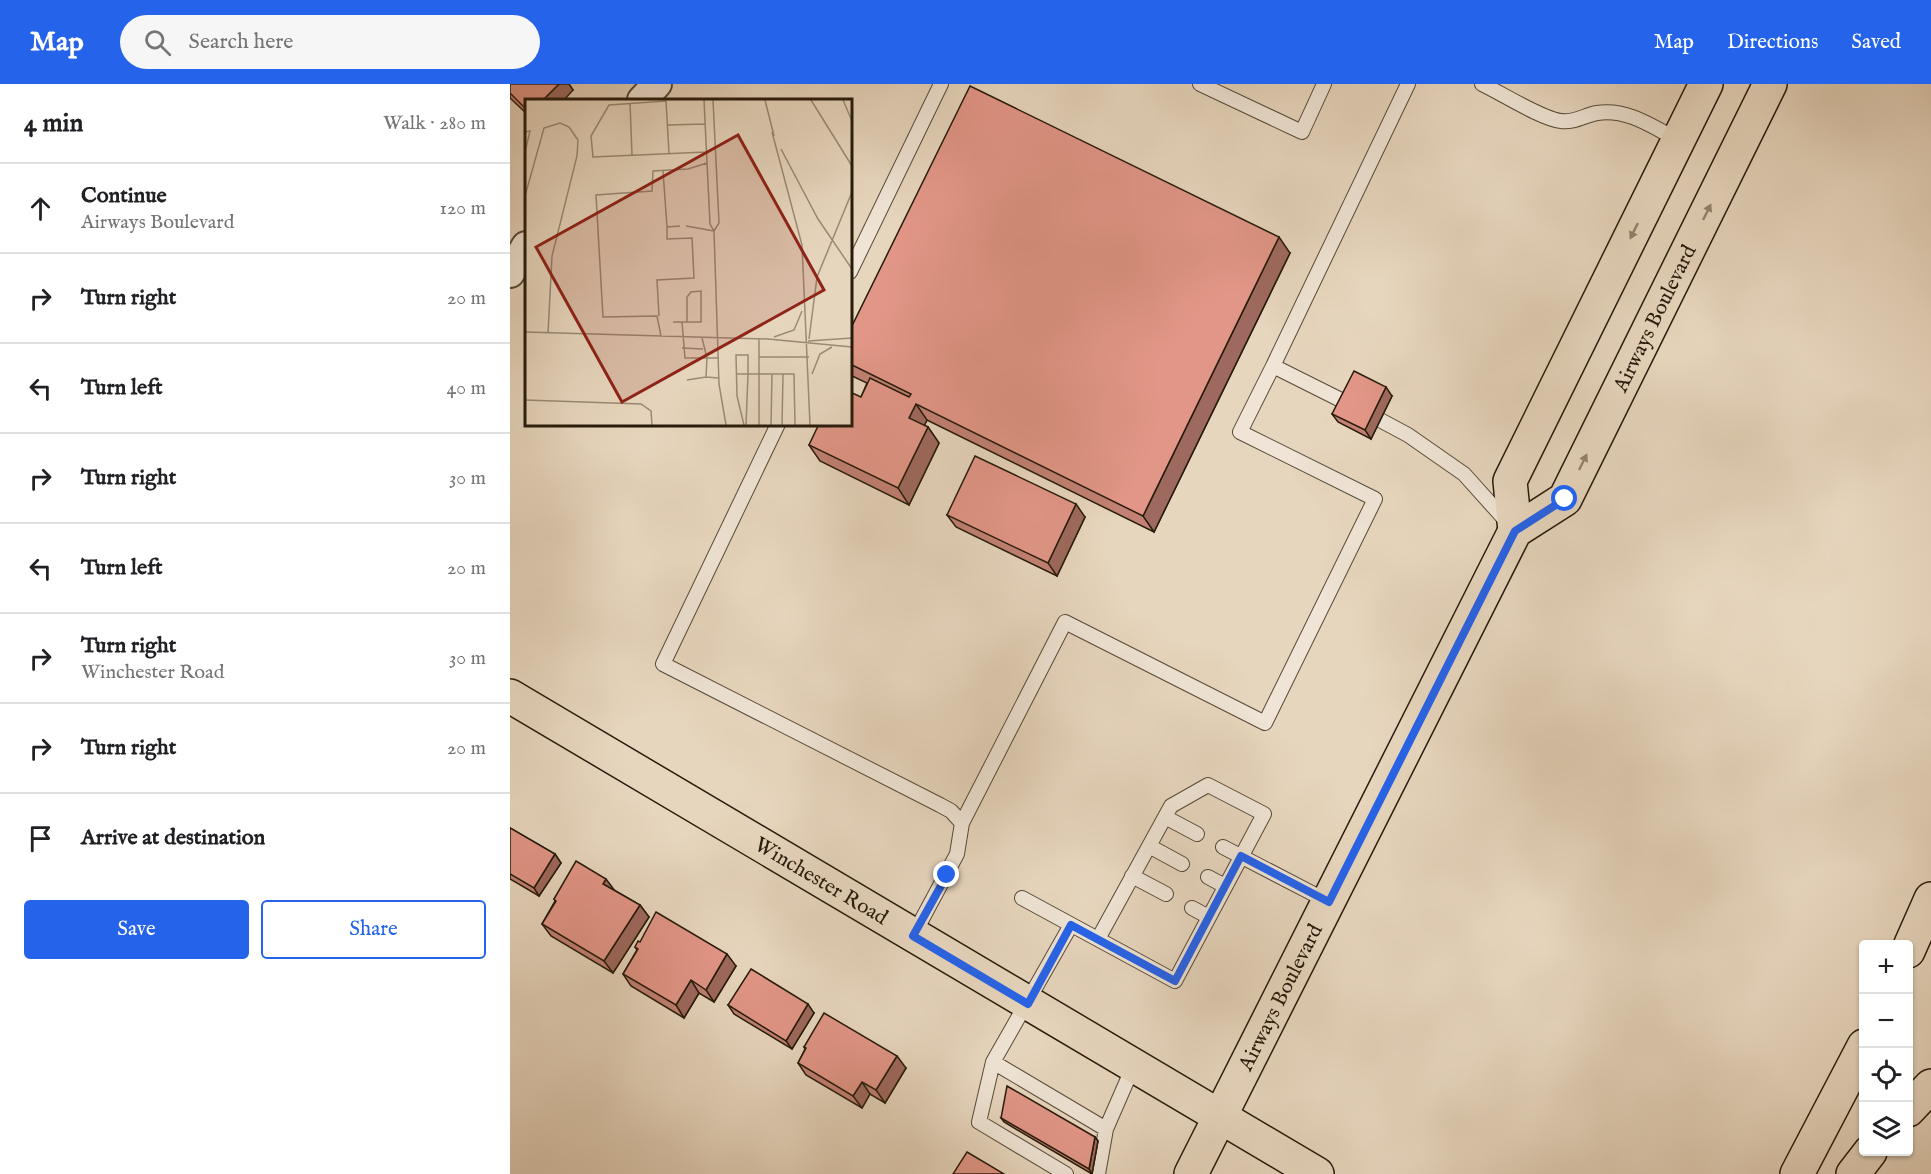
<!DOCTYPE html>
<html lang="en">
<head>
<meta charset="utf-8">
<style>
	body { margin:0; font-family:"IM FELL English",serif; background:#f6f6f6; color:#202124 }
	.controls { position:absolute; right:18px; bottom:18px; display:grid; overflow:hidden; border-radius:6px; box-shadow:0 2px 4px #0004 }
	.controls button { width:54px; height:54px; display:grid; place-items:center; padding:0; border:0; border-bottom:2px solid #e0e0e0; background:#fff; color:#202124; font:30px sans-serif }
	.stop { position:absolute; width:18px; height:18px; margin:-14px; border:4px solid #2563eb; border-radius:50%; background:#fff }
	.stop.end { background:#2563eb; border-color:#fff; box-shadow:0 2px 6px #0008 }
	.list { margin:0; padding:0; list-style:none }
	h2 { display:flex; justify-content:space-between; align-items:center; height:78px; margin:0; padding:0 24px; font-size:26px }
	h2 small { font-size:20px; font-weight:400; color:#757577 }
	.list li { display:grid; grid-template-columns:39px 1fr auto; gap:18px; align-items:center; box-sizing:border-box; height:90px; padding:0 24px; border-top:2px solid #e0e0e0 }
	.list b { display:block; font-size:22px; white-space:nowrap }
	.list p { margin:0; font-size:20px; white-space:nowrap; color:#757577 }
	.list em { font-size:20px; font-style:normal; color:#757577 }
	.actions { display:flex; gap:12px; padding:18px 24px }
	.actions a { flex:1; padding:14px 0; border:2px solid #2563eb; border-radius:6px; text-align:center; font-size:21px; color:#2563eb }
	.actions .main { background:#2563eb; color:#fff }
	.icon { flex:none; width:33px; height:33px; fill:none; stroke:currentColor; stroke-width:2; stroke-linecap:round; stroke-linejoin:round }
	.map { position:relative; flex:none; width:1421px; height:1090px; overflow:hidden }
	header { display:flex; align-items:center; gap:36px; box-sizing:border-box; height:84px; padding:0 30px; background:#2563eb; color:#fff }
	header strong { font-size:28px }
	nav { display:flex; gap:33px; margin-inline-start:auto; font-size:21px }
	.search { width:420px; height:54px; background:#f6f6f6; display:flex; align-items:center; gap:15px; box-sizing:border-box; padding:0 21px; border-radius:33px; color:#757577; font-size:22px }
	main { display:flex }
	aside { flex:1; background:#fff }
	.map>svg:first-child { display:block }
</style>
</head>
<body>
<header>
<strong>Map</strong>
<div class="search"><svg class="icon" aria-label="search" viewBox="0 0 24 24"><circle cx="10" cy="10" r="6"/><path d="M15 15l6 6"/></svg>Search here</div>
<nav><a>Map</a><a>Directions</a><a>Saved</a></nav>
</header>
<main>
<aside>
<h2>4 min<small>Walk · 280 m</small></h2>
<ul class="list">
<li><svg class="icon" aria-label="ahead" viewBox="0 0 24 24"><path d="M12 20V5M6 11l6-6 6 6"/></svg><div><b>Continue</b><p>Airways Boulevard</p></div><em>120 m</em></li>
<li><svg class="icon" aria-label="right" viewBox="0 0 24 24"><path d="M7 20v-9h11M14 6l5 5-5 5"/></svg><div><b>Turn right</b></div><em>20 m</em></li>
<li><svg class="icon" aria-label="left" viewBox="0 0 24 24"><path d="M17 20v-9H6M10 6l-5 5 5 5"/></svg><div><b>Turn left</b></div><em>40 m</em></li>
<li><svg class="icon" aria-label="right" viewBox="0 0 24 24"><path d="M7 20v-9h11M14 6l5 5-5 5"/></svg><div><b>Turn right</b></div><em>30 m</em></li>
<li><svg class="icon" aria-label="left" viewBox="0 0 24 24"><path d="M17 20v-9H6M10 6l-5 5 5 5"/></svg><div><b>Turn left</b></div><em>20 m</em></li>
<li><svg class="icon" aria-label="right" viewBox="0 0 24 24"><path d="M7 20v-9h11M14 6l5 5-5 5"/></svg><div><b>Turn right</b><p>Winchester Road</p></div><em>30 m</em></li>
<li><svg class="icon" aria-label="right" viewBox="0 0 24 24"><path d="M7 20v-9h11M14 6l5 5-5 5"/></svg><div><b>Turn right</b></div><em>20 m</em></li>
<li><svg class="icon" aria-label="arrive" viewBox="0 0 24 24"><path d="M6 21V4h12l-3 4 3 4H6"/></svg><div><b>Arrive at destination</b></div></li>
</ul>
<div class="actions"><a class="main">Save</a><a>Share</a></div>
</aside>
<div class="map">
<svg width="1421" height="1090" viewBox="0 0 1421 1090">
	<rect width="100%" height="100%" fill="#e7d6be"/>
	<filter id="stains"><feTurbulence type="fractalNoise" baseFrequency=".00333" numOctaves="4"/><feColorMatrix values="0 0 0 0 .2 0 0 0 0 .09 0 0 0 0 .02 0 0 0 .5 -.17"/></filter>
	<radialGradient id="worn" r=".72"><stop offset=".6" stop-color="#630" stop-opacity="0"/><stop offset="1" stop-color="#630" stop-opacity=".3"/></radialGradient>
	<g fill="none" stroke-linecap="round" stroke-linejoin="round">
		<defs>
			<path id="lane" d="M 690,0 L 792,48 L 814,0
				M 972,0 C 991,9 1032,35 1051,37 C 1064,39 1075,31 1087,29 C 1117,24 1143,43 1168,56
				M 340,188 L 431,0
				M 763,282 L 898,0
				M 870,336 L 898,351 L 954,390 L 998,439
				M 268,340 L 153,580 L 430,721 L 441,727 L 452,739 L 447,770 L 403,852
				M 655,733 L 687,750
				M 452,739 L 555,538 L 755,639 L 865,415 L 730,348 L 763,282 L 837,319
				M 639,762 L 672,780
				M 713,763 L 819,818
				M 622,792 L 656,810
				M 698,793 L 715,802
				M 512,814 L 665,897 L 754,730 L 698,701 L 661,722 L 588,855
				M 682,824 L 699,833
				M 483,978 L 596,1045
				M 556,1090 L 469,1038 L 483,978 L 561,841
				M 588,1090 L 596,1045 L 623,983"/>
			<path id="street" d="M 132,16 L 147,0
				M 0,189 L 16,162"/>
			<g id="primary">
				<path d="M 1005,447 L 1000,397 L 1196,0"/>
				<path id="s1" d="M 0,612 L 807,1090"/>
				<path d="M 1398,867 L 1421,815"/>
				<path d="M 1398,1026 L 1421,1002"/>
				<path id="s2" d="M 681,1090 L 1005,447 L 1055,415 L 1260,0"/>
				<path d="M 1287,1090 L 1354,962"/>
				<path d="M 1343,1090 L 1360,1068"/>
			</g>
		</defs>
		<use href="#lane" stroke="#574a38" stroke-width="16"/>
		<use href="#street" stroke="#574a38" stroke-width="32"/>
		<use href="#primary" stroke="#271b0c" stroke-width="36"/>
		<use href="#lane" stroke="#efe4d5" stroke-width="14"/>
		<use href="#street" stroke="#efe4d5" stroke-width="28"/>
		<use href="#primary" stroke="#e7d6be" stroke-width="33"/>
	</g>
	<path fill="#c28174" stroke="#271b0c" stroke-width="1.5" d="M 0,0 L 59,0 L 63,6 L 16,16 L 16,29 L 0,14 Z
		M 780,169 L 644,448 L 417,336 L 414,341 L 418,343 L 429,359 L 399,421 L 310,377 L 299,361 L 351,313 L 357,299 L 340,291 L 340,246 Z
		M 882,312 L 861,355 L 828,338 L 822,330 Z
		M 437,431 L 575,433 L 547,492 L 446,443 Z
		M 0,744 L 45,770 L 51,779 L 29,812 L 0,795 Z
		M 104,806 L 130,821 L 139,833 L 103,889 L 41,852 L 32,840 L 45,817 L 44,815 Z
		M 130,858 L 226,882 L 204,918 L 189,909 L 174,934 L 121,902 L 113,890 L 127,866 L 125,863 Z
		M 218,921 L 304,929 L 282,965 L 224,930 Z
		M 294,963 L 396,984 L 375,1019 L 360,1010 L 352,1024 L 296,991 L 288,979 L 295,965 Z
		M 491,1034 L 585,1053 L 588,1057 L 582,1090 L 494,1038 Z"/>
	<path fill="#9e695e" stroke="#271b0c" stroke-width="1.5" d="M 49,0 L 59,0 L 63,6 L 54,16 L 33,16 Z
		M 769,153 L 780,169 L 644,448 L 633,432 Z
		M 876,303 L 882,312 L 861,355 L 855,346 Z
		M 406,320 L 417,336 L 410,350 L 399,334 Z
		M 418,343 L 429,359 L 399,421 L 388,404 Z
		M 566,420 L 575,433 L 547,492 L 538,479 Z
		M 45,770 L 51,779 L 29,812 L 24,804 Z
		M 96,795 L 105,807 L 93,800 Z
		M 130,821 L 139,833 L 103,889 L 94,877 Z
		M 217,870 L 226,882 L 204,918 L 196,906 Z
		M 181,896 L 189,909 L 174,934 L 166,921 Z
		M 298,920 L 304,929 L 282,965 L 276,957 Z
		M 387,972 L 396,984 L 375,1019 L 366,1006 Z
		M 352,998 L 360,1010 L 352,1024 L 343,1012 Z
		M 585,1053 L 588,1057 L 582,1090 L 579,1085 Z"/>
	<path fill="#e29687" stroke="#271b0c" stroke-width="1.5" d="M 0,0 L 49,0 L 33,16 L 16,16 L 16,25 L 0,9 Z
		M 460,2 L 769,153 L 633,432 L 406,320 L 399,334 L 418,343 L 388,404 L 299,361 L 309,340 L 340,340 L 340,308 L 351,313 L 360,294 L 399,313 L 401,310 L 340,280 L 340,246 Z
		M 844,287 L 876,303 L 855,346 L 822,330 Z
		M 465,372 L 566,420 L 538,479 L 437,431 Z
		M 0,744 L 45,770 L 24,804 L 0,790 Z
		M 66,777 L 96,795 L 93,800 L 130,821 L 94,877 L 32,840 L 46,817 L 44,815 Z
		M 146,828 L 217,870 L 196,906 L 181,896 L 166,921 L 113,890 L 128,865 L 125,863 L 128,857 L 130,858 Z
		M 241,885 L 298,920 L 276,957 L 218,921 Z
		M 314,929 L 387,972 L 366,1006 L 352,998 L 343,1012 L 288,979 L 296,964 L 294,963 Z
		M 497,1002 L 585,1053 L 579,1085 L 491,1034 Z
		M 457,1068 L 494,1090 L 443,1090 Z"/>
	<defs><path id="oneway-solid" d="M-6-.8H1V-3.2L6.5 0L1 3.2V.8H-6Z" transform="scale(1.5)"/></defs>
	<g fill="#91826e">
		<use href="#oneway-solid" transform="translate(1197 128) rotate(-64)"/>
		<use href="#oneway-solid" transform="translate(1124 147) rotate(116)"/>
		<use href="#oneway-solid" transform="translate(1073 378) rotate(-64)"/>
	</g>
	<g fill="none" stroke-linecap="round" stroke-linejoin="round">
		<path stroke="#2563eb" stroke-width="8" d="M 437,791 L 403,852 L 518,920 L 561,841 L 665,897 L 731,772 L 819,818 L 1005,447 L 1055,415"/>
	</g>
	<g text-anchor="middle" stroke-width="6" stroke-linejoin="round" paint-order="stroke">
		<g font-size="21" fill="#271b0c" stroke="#efe4d5">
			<text dy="7" stroke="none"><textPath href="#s2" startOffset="981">Airways Boulevard</textPath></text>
			<text dy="7" stroke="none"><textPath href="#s1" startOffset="362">Winchester Road</textPath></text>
			<text dy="7" stroke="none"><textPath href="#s2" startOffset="198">Airways Boulevard</textPath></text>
		</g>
	</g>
	<g transform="translate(15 15)">
		<rect width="327" height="327" fill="#e7d6be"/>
		<path fill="none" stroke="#9a8b77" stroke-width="1.5" d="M 179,1 L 185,125 L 189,132 L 194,285 L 201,326M 188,1 L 194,124 L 189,132M 240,1 L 249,37M 286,1 L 327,67M 318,1 L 327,22M 105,4 L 107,56M 143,26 L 180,25M 0,33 L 5,32 L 0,53M 247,33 L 277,146 L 285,326M 256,50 L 293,120 L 327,170M 144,54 L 141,2 L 84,6 L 66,37 L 68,58 L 181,53M 138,72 L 142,128M 0,97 L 19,29 L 35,24 L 44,28 L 53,41 L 52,57 L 27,157 L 23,234M 161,127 L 189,132M 134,217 L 132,181 L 169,179 L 167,139 L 142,140 L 142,128 L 155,127M 148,223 L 176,223 L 176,192 L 166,193 L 162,198 L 162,223M 157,223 L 160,259 L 182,259 L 181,278 L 194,279M 0,233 L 243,240 L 327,248M 136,237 L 132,217 L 78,218 L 71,96 L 127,92 L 128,72 L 163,70 L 182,64M 249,238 L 269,231 L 277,212M 177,239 L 182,259 L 194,259M 234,239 L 234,258 L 284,258M 284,240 L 292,178 L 327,93M 283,242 L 327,239M 157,249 L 178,250M 211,275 L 223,275 L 221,326M 287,275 L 295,255 L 307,248M 162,281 L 181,278M 0,301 L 116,305 L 126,312 L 127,326M 219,326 L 212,297 L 211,256 L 223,256 L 223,275 L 269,275 L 270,326M 234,326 L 234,258M 246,326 L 247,275M 257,326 L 258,275"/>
		<path fill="#8f2418" fill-opacity="0.15" stroke="#8f2418" stroke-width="3" d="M 213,36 L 299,191 L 97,303 L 11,148 Z"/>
		<rect width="327" height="327" fill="none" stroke="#271b0c" stroke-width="3"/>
	</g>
	<rect width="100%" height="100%" filter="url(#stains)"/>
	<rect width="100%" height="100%" fill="url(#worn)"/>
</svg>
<div class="controls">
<button>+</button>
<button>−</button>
<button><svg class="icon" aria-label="locate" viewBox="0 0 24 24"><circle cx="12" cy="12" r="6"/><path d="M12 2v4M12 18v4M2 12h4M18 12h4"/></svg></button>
<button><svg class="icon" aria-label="layers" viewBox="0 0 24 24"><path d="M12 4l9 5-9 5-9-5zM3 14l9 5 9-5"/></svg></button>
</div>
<div class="stop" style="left:1055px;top:415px"></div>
<div class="stop end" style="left:437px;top:791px"></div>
</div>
</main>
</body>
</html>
